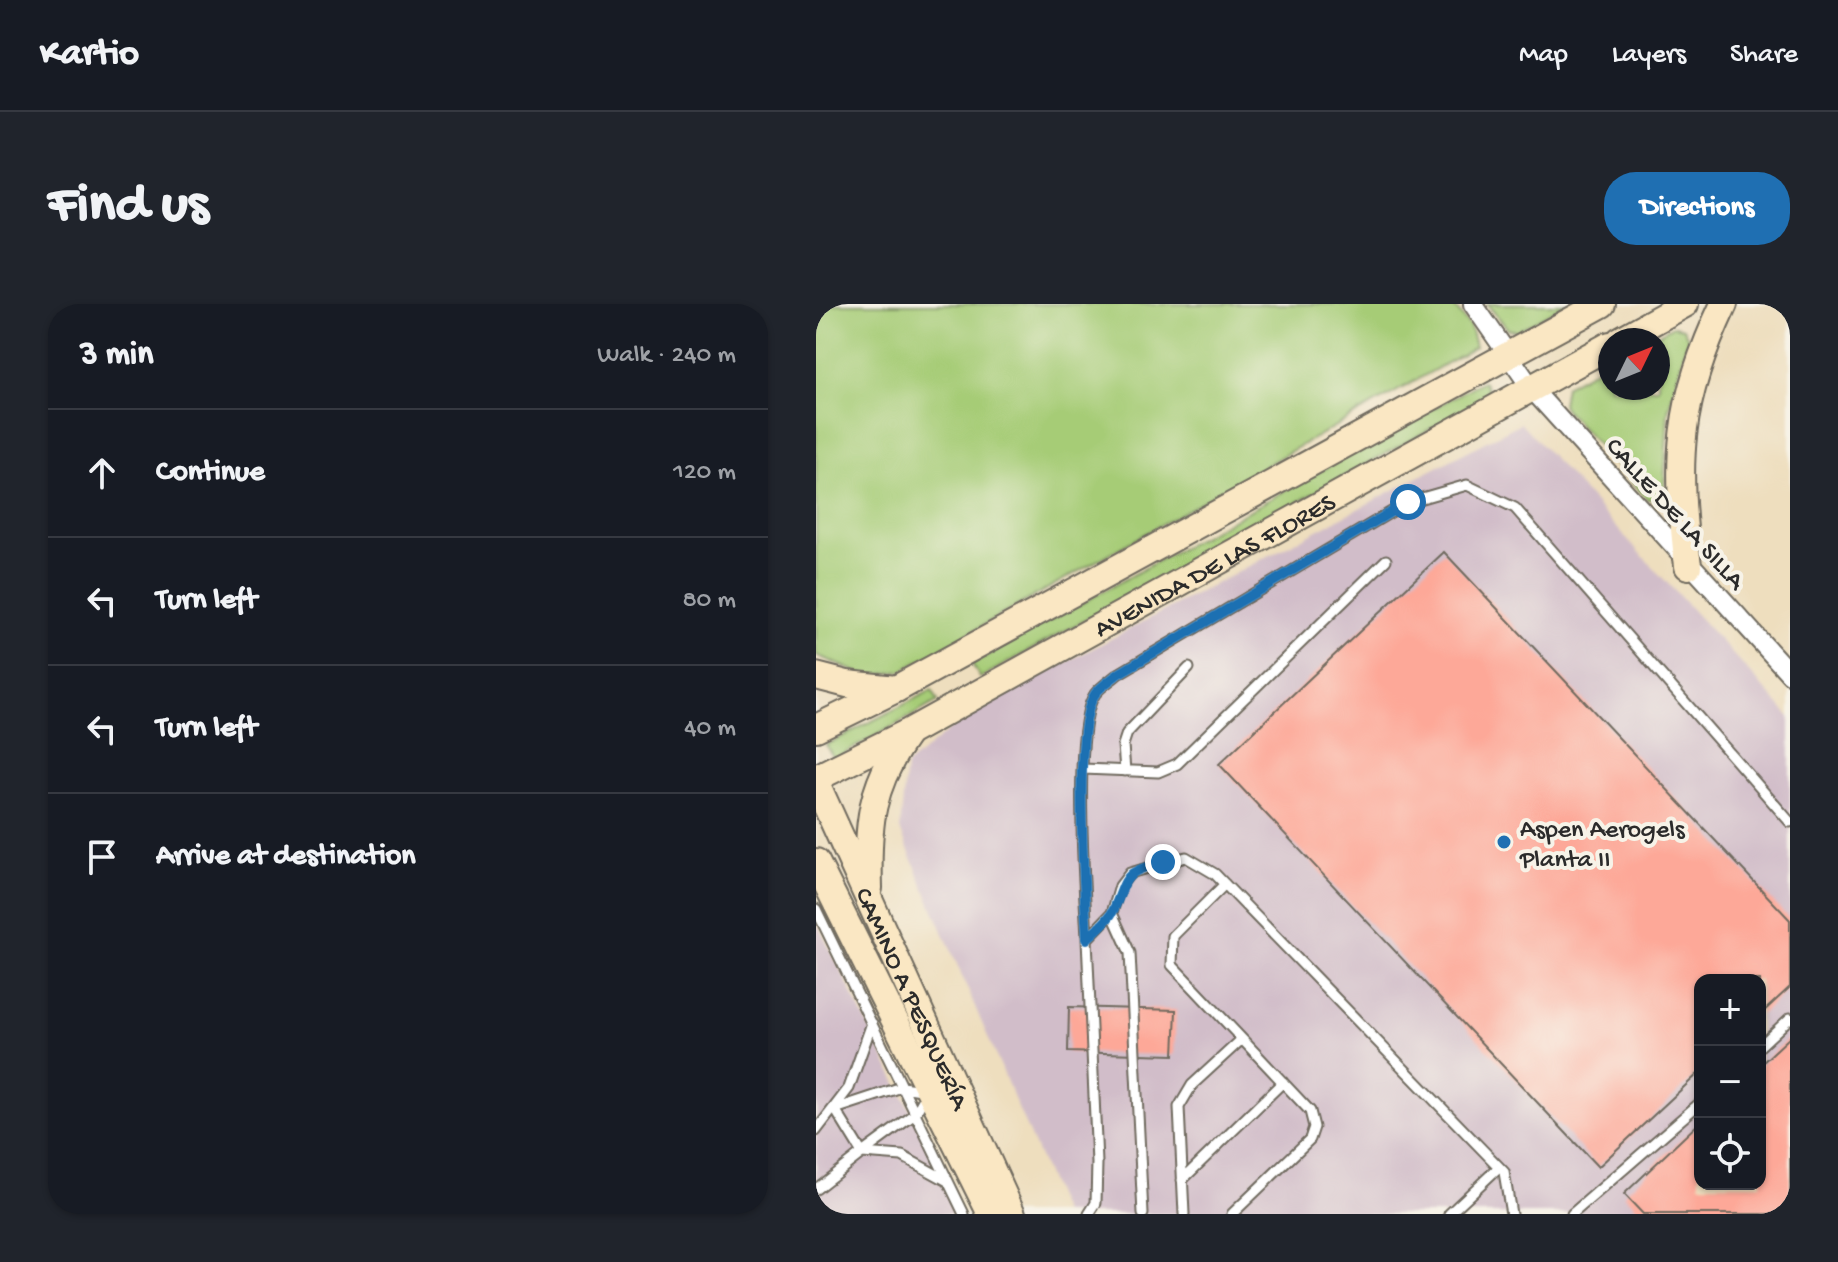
<!DOCTYPE html>
<html lang="en">
<head>
<meta charset="utf-8">
<style>
	body { margin:0; font-family:"Gochi Hand",sans-serif; background:#20242c; color:#f1f3f6 }
	.controls { position:absolute; right:24px; bottom:24px; display:grid; overflow:hidden; border-radius:16px; box-shadow:0 2px 6px #0004 }
	.controls button { width:72px; height:72px; display:grid; place-items:center; padding:0; border:0; border-bottom:2px solid #363941; background:#171b24; color:#f1f3f6; font:40px sans-serif }
	.compass { position:absolute; left:782px; top:24px; width:72px; height:72px; border-radius:50%; background:#171b24; box-shadow:0 2px 6px #0004; rotate:47deg }
	.stop { position:absolute; width:24px; height:24px; margin:-18px; border:6px solid #1f6fb2; border-radius:50%; background:#fff }
	.stop.end { background:#1f6fb2; border-color:#fff; box-shadow:0 2px 8px #0008 }
	.list { margin:0; padding:0; list-style:none }
	h2 { display:flex; justify-content:space-between; align-items:center; height:104px; margin:0; padding:0 32px; font-size:34px }
	h2 small { font-size:26px; font-weight:400; color:#9ea1a6 }
	.list li { display:grid; grid-template-columns:52px 1fr auto; gap:24px; align-items:center; box-sizing:border-box; height:128px; padding:0 32px; border-top:2px solid #363941 }
	.list b { display:block; font-size:30px; white-space:nowrap }
	.list em { font-size:26px; font-style:normal; color:#9ea1a6 }
	.icon { flex:none; width:44px; height:44px; fill:none; stroke:currentColor; stroke-width:2; stroke-linecap:round; stroke-linejoin:round }
	.map { position:relative; flex:none; width:974px; height:910px; overflow:hidden; border-radius:32px }
	header { display:flex; align-items:center; gap:48px; box-sizing:border-box; height:112px; padding:0 40px; background:#171b24; border-bottom:2px solid #363941 }
	header strong { font-size:38px }
	nav { display:flex; gap:44px; margin-inline-start:auto; font-size:28px }
	.intro { display:flex; align-items:center; justify-content:space-between; box-sizing:border-box; height:192px; padding:0 48px }
	h1 { margin:0; font-size:56px }
	.button { padding:20px 36px; border-radius:32px; background:#1f6fb2; color:#fff; font-size:28px; font-weight:700 }
	main { display:flex; gap:48px; padding:0 48px }
	aside { flex:1; background:#171b24; border-radius:32px; box-shadow:0 2px 6px #0004 }
	.map>svg:first-child { display:block }
</style>
</head>
<body>
<header>
<strong>Kartio</strong>
<nav><a>Map</a><a>Layers</a><a>Share</a></nav>
</header>
<div class="intro"><h1>Find us</h1><a class="button">Directions</a></div>
<main>
<aside>
<h2>3 min<small>Walk · 240 m</small></h2>
<ul class="list">
<li><svg class="icon" aria-label="ahead" viewBox="0 0 24 24"><path d="M12 20V5M6 11l6-6 6 6"/></svg><div><b>Continue</b></div><em>120 m</em></li>
<li><svg class="icon" aria-label="left" viewBox="0 0 24 24"><path d="M17 20v-9H6M10 6l-5 5 5 5"/></svg><div><b>Turn left</b></div><em>80 m</em></li>
<li><svg class="icon" aria-label="left" viewBox="0 0 24 24"><path d="M17 20v-9H6M10 6l-5 5 5 5"/></svg><div><b>Turn left</b></div><em>40 m</em></li>
<li><svg class="icon" aria-label="arrive" viewBox="0 0 24 24"><path d="M6 21V4h12l-3 4 3 4H6"/></svg><div><b>Arrive at destination</b></div></li>
</ul>
</aside>
<div class="map">
<svg width="974" height="910" viewBox="0 0 974 910">
	<rect width="100%" height="100%" fill="#f7f3e8"/>
	<filter id="ink" filterUnits="userSpaceOnUse"><feTurbulence type="fractalNoise" baseFrequency=".0125" numOctaves="2"/><feDisplacementMap in="SourceGraphic" scale="16" xChannelSelector="R" yChannelSelector="G"/><feConvolveMatrix kernelMatrix="1 2 1 2 8 2 1 2 1" color-interpolation-filters="sRGB"/></filter>
	<filter id="wash" filterUnits="userSpaceOnUse"><feTurbulence type="fractalNoise" baseFrequency=".006" numOctaves="4" result="noise"/><feDisplacementMap in="SourceGraphic" scale="32" xChannelSelector="R" yChannelSelector="G"/><feGaussianBlur stdDeviation="1.8" result="paint"/><feColorMatrix in="noise" values="0 0 0 0 0 0 0 0 0 0 0 0 0 0 0 0 0 1.4 0 .05"/><feComposite in="paint" operator="in"/></filter>
	<g filter="url(#wash)">
		<rect width="100%" height="100%" fill="#eedebe"/>
		<path fill="#d1bdc9" fill-rule="evenodd" d="M 705,119 L 974,413 L 974,910 L 247,910 L 84,526 L 90,462 L 154,409 ZM 884,676 L 944,676 L 944,880 L 884,880 Z
			M 0,617 L 146,910 L 0,910 Z"/>
		<path fill="#a6cc76" stroke="#687c50" stroke-width="2" d="M 0,0 L 636,0 L 654,23 L 659,43 L 86,367 L 50,372 L 0,351 Z
			M 671,0 L 750,0 L 701,27 L 692,25 Z
			M 857,22 L 867,24 L 872,34 L 852,107 L 848,184 L 845,190 L 832,196 L 750,107 L 746,100 L 749,82 L 794,57 L 794,84 L 842,84 L 842,36 L 832,36 Z
			M 667,77 L 675,91 L 164,374 L 156,360 Z
			M 116,386 L 122,397 L 18,455 L 10,441 Z"/>
		<g id="blocks">
			<path fill="#fda898" d="M 628,248 L 974,616 L 974,683 L 944,711 L 944,676 L 884,676 L 884,768 L 782,863 L 403,460 Z
				M 253,703 L 360,706 L 358,751 L 252,748 Z
				M 974,733 L 974,910 L 827,910 L 808,890 L 884,818 L 884,880 L 944,880 L 944,761 Z"/>
		</g>
	</g>
	<g filter="url(#ink)">
		<use href="#blocks" fill-opacity="0" stroke="#6f6a5e" stroke-width="2"/>
		<g fill="none" stroke-linecap="round" stroke-linejoin="round">
			<defs>
				<path id="lane" d="M 267,465 L 342,468 L 361,460 L 570,256
					M 309,467 L 307,441 L 311,429 L 373,364
					M 409,580 L 357,632 L 356,661 L 494,807 L 498,823 L 494,835 L 416,910
					M 0,605 L 148,910
					M 296,609 L 314,649 L 327,910
					M 271,635 C 269,589 256,422 279,390 C 284,383 295,376 302,370 L 592,198 L 651,181 L 699,204 L 974,518
					M 944,742 L 974,714
					M 86,783 L 112,787 L 99,810 L 46,849 L 19,805 Z
					M 0,827 L 33,784 L 56,719
					M 366,876 L 467,778
					M 0,885 L 46,849 L 86,852 L 130,876
					M 273,910 L 280,899 L 281,859 L 271,635 L 296,609 L 304,582 L 314,569 L 370,553 L 399,570 L 688,868 L 695,910
					M 368,910 L 363,803 L 376,781 L 426,735
					M 633,910 L 683,863
					M 756,910 L 884,799"/>
				<path id="street" d="M 657,0 L 716,85 L 974,370"/>
				<g id="secondary">
					<path d="M 804,36 L 869,0"/>
					<path d="M 872,262 C 859,154 861,100 908,0"/>
					<path d="M 0,372 L 31,380 L 80,385"/>
					<path d="M 0,424 L 80,385 L 786,0"/>
					<path id="s1" d="M 0,474 L 93,428 L 794,41"/>
					<path id="s2" d="M 0,479 L 196,910"/>
					<path d="M 0,558 L 175,910"/>
					<path d="M 53,584 C 51,520 54,482 92,429"/>
				</g>
			</defs>
			<use href="#lane" stroke="#6f6a5e" stroke-width="13"/>
			<use href="#street" stroke="#6f6a5e" stroke-width="22"/>
			<use href="#secondary" stroke="#6f6a5e" stroke-width="30"/>
			<use href="#lane" stroke="#fff" stroke-width="9"/>
			<use href="#street" stroke="#fff" stroke-width="18"/>
			<use href="#secondary" stroke="#fae7c3" stroke-width="26"/>
		</g>
	</g>
	<g fill="none" stroke-linecap="round" stroke-linejoin="round" filter="url(#ink)">
		<path stroke="#1f6fb2" stroke-width="10" d="M 347,558 C 305,569 313,572 297,607 C 292,617 279,627 271,635 C 269,589 256,422 279,390 C 284,383 295,376 302,370 L 592,198"/>
	</g>
	<circle fill="#1f6fb2" stroke="#f7f3e8" stroke-width="3" cx="688" cy="538" r="8"/>
	<g text-anchor="middle" stroke-width="8" stroke-linejoin="round" paint-order="stroke">
		<g font-size="26" fill="#2b2b2b" stroke="#f7f3e8">
			<text transform="translate(861 208) rotate(48)" y="9">CALLE DE LA SILLA</text>
			<text dy="9" stroke="none"><textPath href="#s1" startOffset="452">AVENIDA DE LAS FLORES</textPath></text>
			<text dy="9" stroke="none"><textPath href="#s2" startOffset="236">CAMINO A PESQUERÍA</textPath></text>
		</g>
		<g font-size="26" fill="#2b2b2b" stroke="#f7f3e8" text-anchor="start">
			<text x="704" y="532">Aspen Aerogels<tspan x="704" dy="30">Planta II</tspan></text>
		</g>
	</g>
</svg>
<div class="controls">
<button>+</button>
<button>−</button>
<button><svg class="icon" aria-label="locate" viewBox="0 0 24 24"><circle cx="12" cy="12" r="6"/><path d="M12 2v4M12 18v4M2 12h4M18 12h4"/></svg></button>
</div>
<svg class="compass" viewBox="-18 -18 36 36"><path d="M0-13l5 13h-10z" fill="#e53935"/><path d="M0 13l5-13h-10z" fill="#9ea1a6"/></svg>
<div class="stop" style="left:592px;top:198px"></div>
<div class="stop end" style="left:347px;top:558px"></div>
</div>
</main>
</body>
</html>
